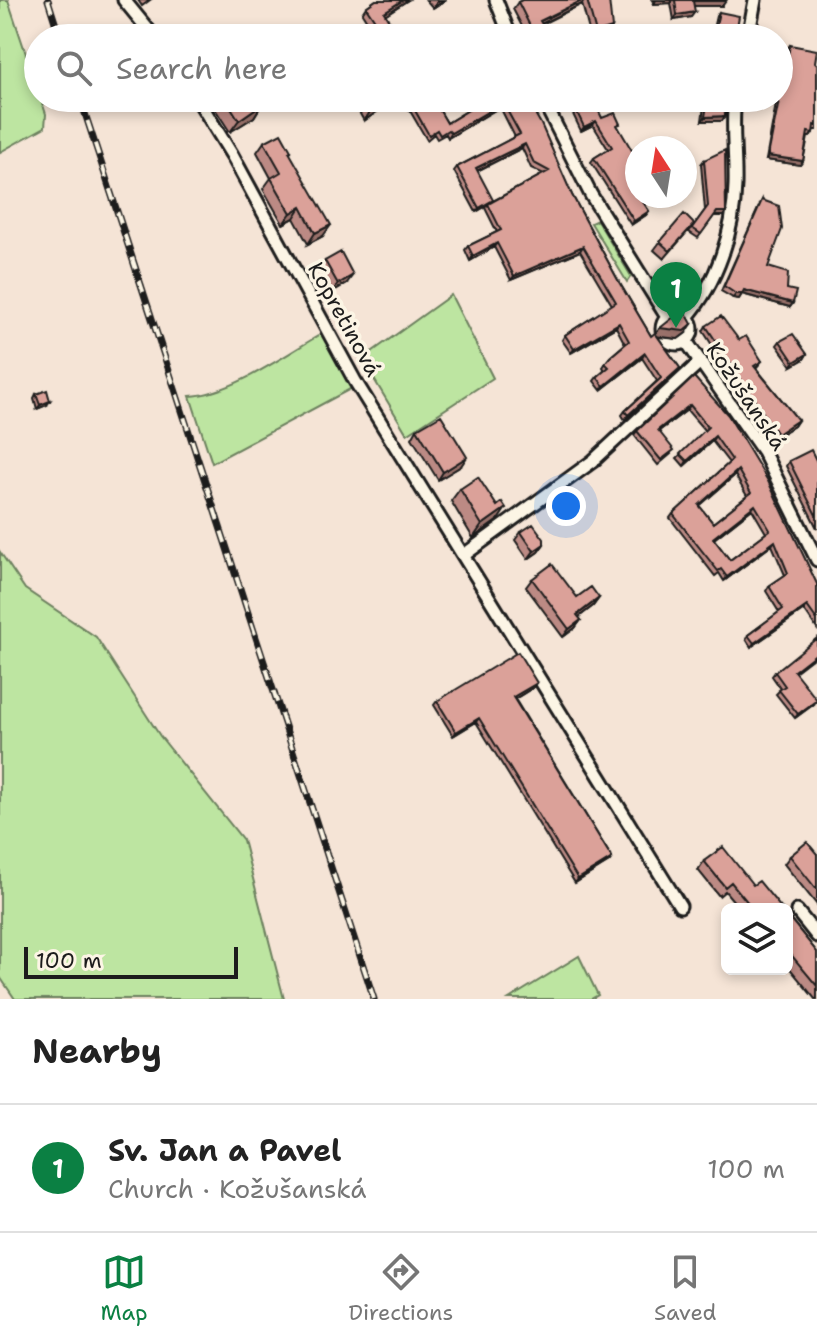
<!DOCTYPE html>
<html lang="en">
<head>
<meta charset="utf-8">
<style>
	body { margin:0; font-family:"Shantell Sans",sans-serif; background:#f2f2f2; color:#222 }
	.controls { position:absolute; right:24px; bottom:24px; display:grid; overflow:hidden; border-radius:12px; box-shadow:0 4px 12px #0003 }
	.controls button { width:72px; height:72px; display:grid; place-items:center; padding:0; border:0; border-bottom:2px solid #e0e0e0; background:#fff; color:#222; font:40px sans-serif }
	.compass { position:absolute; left:625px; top:136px; width:72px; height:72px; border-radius:50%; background:#fff; box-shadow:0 4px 12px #0003; rotate:348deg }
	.scale { position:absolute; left:24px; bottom:20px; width:214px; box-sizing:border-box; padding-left:8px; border:4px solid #1c1c1c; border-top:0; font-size:22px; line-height:28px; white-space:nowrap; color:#1c1c1c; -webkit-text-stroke:6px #fcf5e5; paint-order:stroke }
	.you { position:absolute; left:566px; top:506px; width:28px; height:28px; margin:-20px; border:6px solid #fff; border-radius:50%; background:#1a73e8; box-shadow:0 0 0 12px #1a73e833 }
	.badge { display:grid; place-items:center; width:52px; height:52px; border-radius:50%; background:#0b8043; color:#fff; font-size:26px; font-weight:700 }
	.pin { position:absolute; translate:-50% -66px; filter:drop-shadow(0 2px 4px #0008) }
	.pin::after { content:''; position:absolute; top:42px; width:28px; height:24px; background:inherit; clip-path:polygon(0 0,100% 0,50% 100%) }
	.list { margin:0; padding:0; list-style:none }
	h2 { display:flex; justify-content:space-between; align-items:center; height:104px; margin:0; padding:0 32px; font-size:34px }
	h2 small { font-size:26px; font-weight:400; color:#767676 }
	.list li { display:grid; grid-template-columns:52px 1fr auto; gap:24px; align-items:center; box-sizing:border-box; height:128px; padding:0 32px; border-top:2px solid #e0e0e0 }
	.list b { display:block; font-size:30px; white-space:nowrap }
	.list p { margin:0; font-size:26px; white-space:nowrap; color:#767676 }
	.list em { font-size:26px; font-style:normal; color:#767676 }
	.icon { flex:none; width:44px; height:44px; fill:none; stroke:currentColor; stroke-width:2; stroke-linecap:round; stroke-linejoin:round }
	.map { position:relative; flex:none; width:817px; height:999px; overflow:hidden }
	.search { position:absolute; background:#fff; box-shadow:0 4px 12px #0003; left:24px; right:24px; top:24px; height:88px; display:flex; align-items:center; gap:20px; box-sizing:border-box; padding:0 28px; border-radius:44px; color:#767676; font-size:30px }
	.sheet { height:232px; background:#fff }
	nav { display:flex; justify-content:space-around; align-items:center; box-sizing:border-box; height:112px; border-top:2px solid #e0e0e0; background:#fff; font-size:22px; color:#767676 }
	nav a { display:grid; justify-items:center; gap:4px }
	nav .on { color:#0b8043 }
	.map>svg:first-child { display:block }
</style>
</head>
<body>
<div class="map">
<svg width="817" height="999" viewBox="0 0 817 999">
	<rect width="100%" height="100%" fill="#f5e4d6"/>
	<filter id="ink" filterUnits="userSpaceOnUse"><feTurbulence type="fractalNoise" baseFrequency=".0125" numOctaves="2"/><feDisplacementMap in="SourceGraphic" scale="16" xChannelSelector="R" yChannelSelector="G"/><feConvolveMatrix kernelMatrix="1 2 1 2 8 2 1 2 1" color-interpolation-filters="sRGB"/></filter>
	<g filter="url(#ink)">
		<path fill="#bde5a1" stroke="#6c805e" stroke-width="2" d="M 0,0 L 8,0 L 46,114 L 45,127 L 0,152 Z
			M 597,220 L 631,276 L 627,282 L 591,223 Z
			M 451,295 L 493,378 L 407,434 L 362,359 Z
			M 323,333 L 354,387 L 212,463 L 190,396 C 232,394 286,354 323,333 Z
			M 0,552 L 25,589 L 96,637 L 160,736 L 243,840 L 284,999 L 15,999 L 0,977 Z
			M 579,956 L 598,995 L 591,999 L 509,999 Z"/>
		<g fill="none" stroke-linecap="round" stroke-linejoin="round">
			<defs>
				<path id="street" d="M 124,0 L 155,38
					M 496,0 L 511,38
					M 748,38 L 755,0
					M 197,98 L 232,155 L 355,381 L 680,906
					M 542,98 L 591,195 L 667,317
					M662 329a15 15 0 1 1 30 0a15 15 0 1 1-30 0Z
					M 687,317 C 717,283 734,231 735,185 C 736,156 731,127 735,98
					M 686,341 L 763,451 L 817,560
					M 464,555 L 593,461 L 701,361
					M 797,911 L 817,936"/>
			</defs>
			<use href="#street" stroke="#1c1c1c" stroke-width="17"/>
			<use href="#street" stroke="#fcf5e5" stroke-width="11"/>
			<defs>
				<path id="rail" d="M 48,0 L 60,38
					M 80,98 L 374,999"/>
			</defs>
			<use href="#rail" stroke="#1c1c1c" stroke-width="7"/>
			<use href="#rail" stroke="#fcf5e5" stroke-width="4" stroke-dasharray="12" stroke-linecap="butt"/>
		</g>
		<path fill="#bc8a84" stroke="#1c1c1c" stroke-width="2" fill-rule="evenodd" d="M 138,0 L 150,0 L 142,6 Z
			M 376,0 L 408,0 L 386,14 L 386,28 L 375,34 L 362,13 L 366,7 Z
			M 426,0 L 445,0 L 433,8 Z
			M 522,0 L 609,0 L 608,35 L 597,38 L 591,38 L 582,4 L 542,24 L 550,38 L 528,38 L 513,9 L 518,2 Z
			M 652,0 L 726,0 L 722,6 L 694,6 L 691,17 L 674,20 L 671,3 L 654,4 Z
			M 719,12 L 735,38 L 711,38 L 716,16 Z
			M 790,45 L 817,64 L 817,130 L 814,130 L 810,137 L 808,137 L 803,161 L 800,165 L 766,160 L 777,98 L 779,98 L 779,90 L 787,49 Z
			M 208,98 L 258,98 L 262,104 L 254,117 L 230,132 Z
			M 351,98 L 381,98 L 378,111 L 364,121 Z
			M 488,98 L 526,98 L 572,195 L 619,282 L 651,336 L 686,333 L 678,339 L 658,337 L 680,368 L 677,372 L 625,420 L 622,415 L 625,411 L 657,381 L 642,358 L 601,390 L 594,381 L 597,377 L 605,370 L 603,367 L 610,357 L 625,344 L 616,327 L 571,353 L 562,340 L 565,335 L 612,305 L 580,251 L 511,280 L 494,247 L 470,261 L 465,250 L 468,246 L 497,232 L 485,208 L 486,206 L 476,212 L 454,171 L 457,167 L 515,137 L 500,107 L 448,138 L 446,134 L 437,139 L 434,134 L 427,140 L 406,104 L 409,100 L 434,101 L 447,123 ZM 522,148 L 531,168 L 544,174 L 491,202 L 477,171 Z
			M 705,98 L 724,98 L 725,116 L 722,121 L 702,121 Z
			M 575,108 L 602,118 L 618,127 L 637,166 L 637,169 L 632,171 L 645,202 L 644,203 L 649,211 L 646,215 L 631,225 L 591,162 L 594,158 L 608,149 L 593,125 L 581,131 L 572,112 Z
			M 264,142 L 291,151 L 289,154 L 323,236 L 308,244 L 294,218 L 283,224 L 263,189 L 271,178 L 257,152 Z
			M 704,160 L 723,216 L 714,216 L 698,238 L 689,232 L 705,210 L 701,164 Z
			M 762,200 L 768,267 L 787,289 L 793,303 L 790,307 L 742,294 L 739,299 L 733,298 L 721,291 Z
			M 694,224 L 664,259 L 654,250 L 660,242 Z
			M 325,261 L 347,283 L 332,292 L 319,269 Z
			M 706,326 L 739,340 L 762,361 L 756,368 L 798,420 L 794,426 L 773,439 L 703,331 Z
			M 780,341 L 807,354 L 804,359 L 792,366 L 777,345 Z
			M 694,377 L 817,584 L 817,629 L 804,610 L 751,647 L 746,639 L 748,635 L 779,612 L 766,591 L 769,586 L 785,575 L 772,545 L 724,581 L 719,573 L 715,576 L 670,518 L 673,514 L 729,463 L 712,441 L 684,466 L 677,458 L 705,431 L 687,410 L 659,431 L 671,454 L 658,465 L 634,435 L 637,431 ZM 735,475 L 747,496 L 713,523 L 699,506 ZM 752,509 L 766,533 L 730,560 L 714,539 Z
			M 36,394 L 47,405 L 37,409 L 34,398 Z
			M 417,429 L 461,466 L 438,480 L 412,438 Z
			M 789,461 L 817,462 L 817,528 L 786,466 Z
			M 460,489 L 498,520 L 473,538 L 451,501 Z
			M 521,532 L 544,544 L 538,552 L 528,559 L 515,540 Z
			M 532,579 L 577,597 L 599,598 L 593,606 L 579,617 L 581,620 L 575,628 L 563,637 L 526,587 Z
			M 775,672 L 794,672 L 814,704 L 795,718 L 776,694 L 781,689 L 772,676 Z
			M 537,683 L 534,687 L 515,699 L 612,858 L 609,862 L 575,883 L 476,722 L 453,736 L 434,705 L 437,701 Z
			M 817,854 L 817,905 L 784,864 L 790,856 Z
			M 704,861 L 753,885 L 782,909 L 740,909 L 725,891 L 719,896 L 698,870 Z
			M 787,915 L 817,952 L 817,999 L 815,999 L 787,965 Z"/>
		<path fill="#99716b" stroke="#1c1c1c" stroke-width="2" d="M 403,0 L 408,0 L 380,18 L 384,12 Z
			M 440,0 L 445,0 L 433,8 L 437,2 Z
			M 583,0 L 585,0 L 582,4 L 535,27 L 540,21 Z
			M 656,0 L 673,0 L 671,3 L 654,4 Z
			M 693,1 L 726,1 L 722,6 L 690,6 Z
			M 695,12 L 691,17 L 674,20 L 677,15 Z
			M 390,22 L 386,28 L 375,34 L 380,28 Z
			M 612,28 L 608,35 L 593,38 L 596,33 Z
			M 384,103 L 378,111 L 364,121 L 370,112 Z
			M 503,103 L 500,107 L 448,138 L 451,133 Z
			M 262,104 L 254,117 L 230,132 L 239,120 Z
			M 725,116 L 722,121 L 702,121 L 705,117 Z
			M 596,121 L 593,125 L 581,131 L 584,127 Z
			M 525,144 L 522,148 L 473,173 L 476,168 Z
			M 768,156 L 803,161 L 800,165 L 766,160 Z
			M 493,200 L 490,204 L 476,212 L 479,208 Z
			M 301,207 L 294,218 L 283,224 L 291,213 Z
			M 649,211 L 646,215 L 631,225 L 634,221 Z
			M 717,212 L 726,212 L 723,216 L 714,216 Z
			M 331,225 L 323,236 L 308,244 L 315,233 Z
			M 497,243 L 494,247 L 470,261 L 473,256 Z
			M 583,246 L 580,251 L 511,280 L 514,276 Z
			M 353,275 L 347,283 L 332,292 L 338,284 Z
			M 744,290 L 793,303 L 790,307 L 742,294 L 739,299 L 733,298 L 736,294 Z
			M 619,323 L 616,327 L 571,353 L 574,349 Z
			M 692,324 L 686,333 L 678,339 L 654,336 L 660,328 Z
			M 645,353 L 642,358 L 601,390 L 604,386 Z
			M 807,354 L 804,359 L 792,366 L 794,362 Z
			M 680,368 L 677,372 L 625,420 L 628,415 Z
			M 50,401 L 47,405 L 37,409 L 40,405 Z
			M 690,405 L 687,410 L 655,434 L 658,430 Z
			M 798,420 L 794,426 L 773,439 L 777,434 Z
			M 715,436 L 712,441 L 684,466 L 687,461 Z
			M 467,457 L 461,466 L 438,480 L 443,472 Z
			M 738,470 L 735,475 L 696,509 L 699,505 Z
			M 755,505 L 752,509 L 710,542 L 713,538 Z
			M 506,508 L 498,520 L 473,538 L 482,525 Z
			M 775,541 L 772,545 L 724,581 L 727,577 Z
			M 544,544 L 538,552 L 528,559 L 534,551 Z
			M 599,598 L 593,606 L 571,623 L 577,615 Z
			M 807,606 L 804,610 L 751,647 L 754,643 Z
			M 581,620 L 575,628 L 563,637 L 569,629 Z
			M 817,653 L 817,655 L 791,675 L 794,671 Z
			M 537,683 L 534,687 L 511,701 L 513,697 Z
			M 817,700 L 814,704 L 795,718 L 798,714 Z
			M 479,718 L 476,722 L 453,736 L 456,732 Z
			M 612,858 L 609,862 L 575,883 L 578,879 Z"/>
		<path fill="#dba199" stroke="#1c1c1c" stroke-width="2" fill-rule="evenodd" d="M 376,0 L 403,0 L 384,12 L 390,22 L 380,28 L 366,7 Z
			M 522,0 L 583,0 L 540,21 L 550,38 L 536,38 L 518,2 Z
			M 587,0 L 609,0 L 612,28 L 596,33 Z
			M 675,0 L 726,0 L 693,1 L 695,12 L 677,15 Z
			M 719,12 L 739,16 L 735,38 L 713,38 Z
			M 790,45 L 817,50 L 815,62 L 817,64 L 817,126 L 814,125 L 813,133 L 808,132 L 803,161 L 768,156 Z
			M 225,98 L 258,98 L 262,104 L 239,120 Z
			M 362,98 L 381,98 L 384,103 L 370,112 Z
			M 412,98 L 435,98 L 433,99 L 447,123 L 488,98 L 526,98 L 541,124 L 572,195 L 619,282 L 651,336 L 655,333 L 680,368 L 628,415 L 625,411 L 661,378 L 645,353 L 604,386 L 597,377 L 609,367 L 605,363 L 610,357 L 629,341 L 619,323 L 574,349 L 565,335 L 616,302 L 583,246 L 514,276 L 497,243 L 473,256 L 468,246 L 501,230 L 488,204 L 549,171 L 534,163 L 525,144 L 476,168 L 493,200 L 479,208 L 457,167 L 520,134 L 503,103 L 451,133 L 448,130 L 440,135 L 437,130 L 429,135 L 409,100 Z
			M 708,98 L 724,98 L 725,116 L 705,117 Z
			M 593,99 L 602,118 L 615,113 L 620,124 L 617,125 L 637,159 L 637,166 L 631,169 L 637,179 L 637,196 L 647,196 L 648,198 L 643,202 L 649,211 L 634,221 L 594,158 L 612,147 L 596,121 L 584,127 L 575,108 Z
			M 281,133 L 291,151 L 289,152 L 331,225 L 315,233 L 301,207 L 291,213 L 271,178 L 281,172 L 264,142 Z
			M 725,150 L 726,212 L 717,212 L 701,234 L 692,228 L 708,206 L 704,160 Z
			M 762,200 L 779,206 L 782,229 L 768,267 L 788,273 L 787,289 L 796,291 L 793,303 L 744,290 L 742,294 L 736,294 L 724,286 Z
			M 684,214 L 694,224 L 670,251 L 660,242 Z
			M 341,252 L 353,275 L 338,284 L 325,261 Z
			M 684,309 L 692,324 L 684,331 L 660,328 Z
			M 721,316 L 739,340 L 746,336 L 762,361 L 754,366 L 798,420 L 777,434 L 706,326 Z
			M 793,334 L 807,354 L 794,362 L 780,341 Z
			M 694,377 L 728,415 L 768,481 L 817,584 L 817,620 L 807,606 L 754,643 L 748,635 L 783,609 L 769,586 L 788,573 L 775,541 L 727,577 L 721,569 L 718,571 L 673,514 L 732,460 L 715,436 L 687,461 L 680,454 L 708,427 L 690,405 L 658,430 L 674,450 L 661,460 L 637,431 ZM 738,470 L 751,493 L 713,523 L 699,505 ZM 755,505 L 770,530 L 730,560 L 713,538 Z
			M 47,390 L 50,401 L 40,405 L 36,394 Z
			M 441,415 L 467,457 L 443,472 L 417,429 Z
			M 811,450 L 817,462 L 817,517 L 789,461 Z
			M 478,477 L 497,506 L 502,502 L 506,508 L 482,525 L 460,489 Z
			M 533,524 L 544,539 L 544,544 L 534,551 L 521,532 Z
			M 552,564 L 577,597 L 591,587 L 599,598 L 577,615 L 581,620 L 569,629 L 532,579 Z
			M 817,638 L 817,653 L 794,671 L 817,700 L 798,714 L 779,690 L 785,686 L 775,672 Z
			M 518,652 L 537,683 L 513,697 L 612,858 L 578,879 L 479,718 L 456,732 L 437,701 Z
			M 807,842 L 817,854 L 817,890 L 790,856 Z
			M 723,847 L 753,885 L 759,881 L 782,909 L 753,909 L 731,882 L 725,887 L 704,861 Z
			M 787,915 L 817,952 L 817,986 L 787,950 Z"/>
	</g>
	<g text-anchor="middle" stroke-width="7" stroke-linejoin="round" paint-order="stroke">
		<g font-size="22" fill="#1c1c1c" stroke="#fcf5e5">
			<text transform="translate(345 319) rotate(61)" y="8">Kopretinová</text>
			<text transform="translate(747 396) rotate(56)" y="8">Kožušanská</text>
		</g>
	</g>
</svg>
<div class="controls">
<button><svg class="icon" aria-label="layers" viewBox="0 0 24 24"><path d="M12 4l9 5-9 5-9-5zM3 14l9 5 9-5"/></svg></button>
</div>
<svg class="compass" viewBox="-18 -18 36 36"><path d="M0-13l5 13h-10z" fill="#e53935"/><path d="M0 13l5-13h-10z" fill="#767676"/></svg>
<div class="scale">100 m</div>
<div class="you"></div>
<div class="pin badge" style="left:676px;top:328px">1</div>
<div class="search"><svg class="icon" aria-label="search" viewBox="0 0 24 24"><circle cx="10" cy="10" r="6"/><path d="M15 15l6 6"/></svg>Search here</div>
</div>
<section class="sheet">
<h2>Nearby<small></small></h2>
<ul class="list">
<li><span class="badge">1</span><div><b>Sv. Jan a Pavel</b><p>Church · Kožušanská</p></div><em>100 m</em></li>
</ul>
</section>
<nav>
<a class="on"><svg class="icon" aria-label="map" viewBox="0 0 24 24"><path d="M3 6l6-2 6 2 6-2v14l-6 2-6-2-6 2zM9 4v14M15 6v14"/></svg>Map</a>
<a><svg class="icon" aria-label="directions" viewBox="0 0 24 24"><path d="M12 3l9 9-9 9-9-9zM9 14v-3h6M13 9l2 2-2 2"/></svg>Directions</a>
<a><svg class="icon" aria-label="saved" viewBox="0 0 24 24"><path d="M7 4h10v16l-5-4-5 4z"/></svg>Saved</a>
</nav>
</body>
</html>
